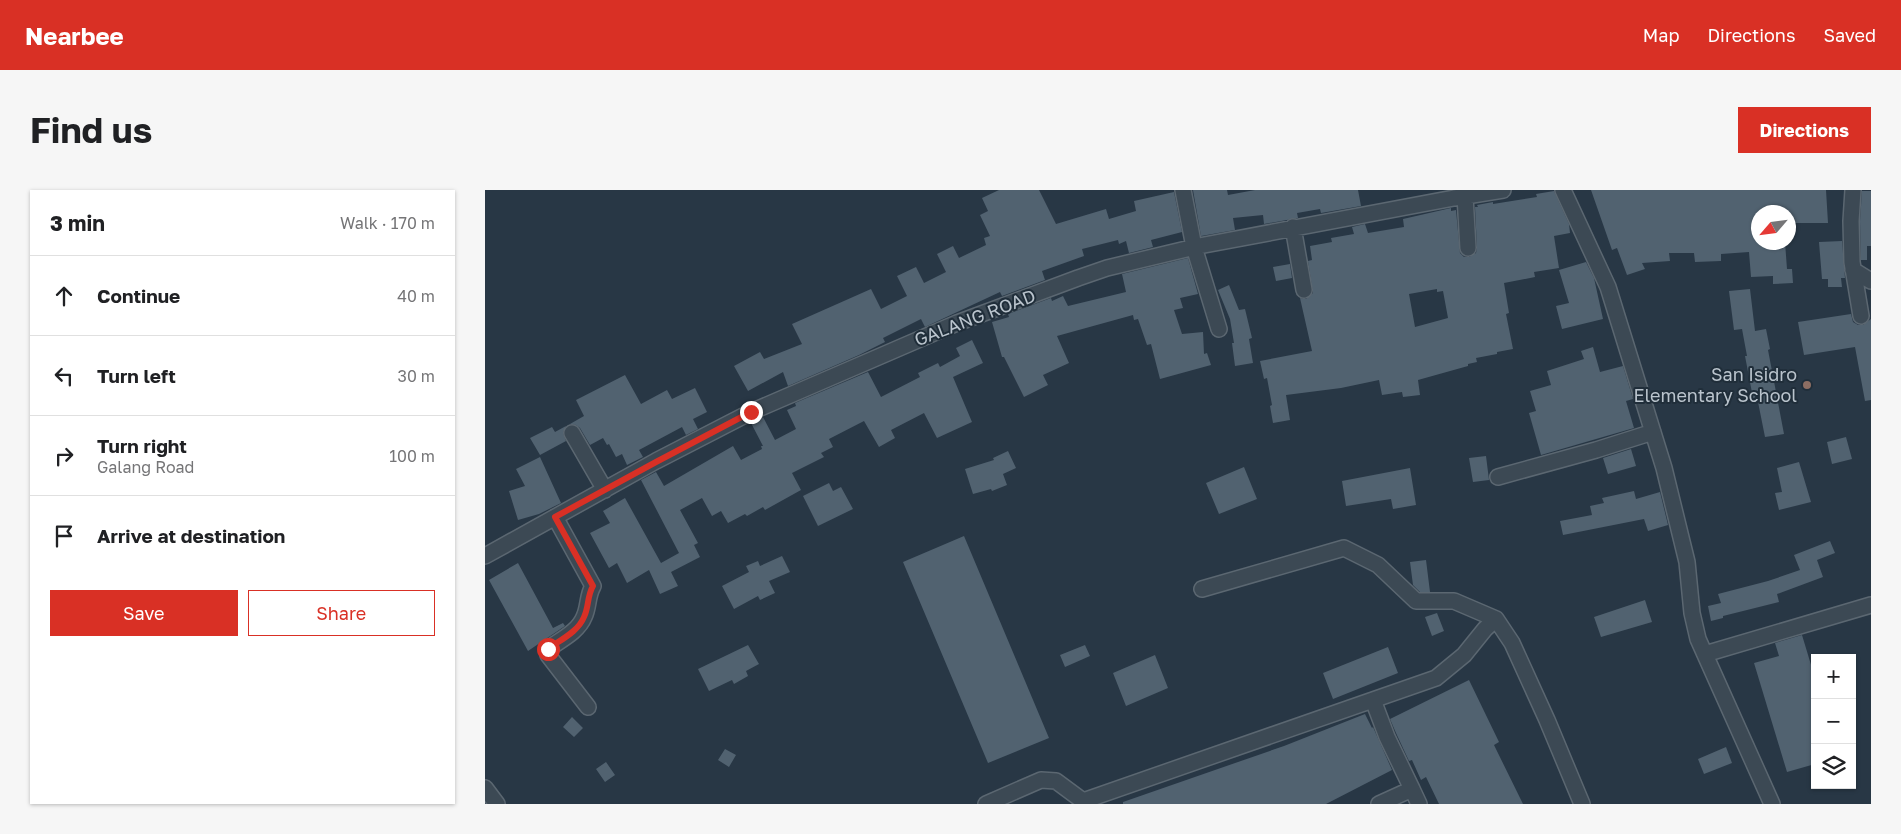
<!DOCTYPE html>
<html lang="en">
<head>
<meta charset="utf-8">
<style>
	body { margin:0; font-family:"Golos Text",sans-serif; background:#f6f6f6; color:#202124 }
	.controls { position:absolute; right:15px; bottom:15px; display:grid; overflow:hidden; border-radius:0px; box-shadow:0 1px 4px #0004 }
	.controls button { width:45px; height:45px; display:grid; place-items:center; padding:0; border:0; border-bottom:1px solid #e0e0e0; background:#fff; color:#202124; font:25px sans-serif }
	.compass { position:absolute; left:1266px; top:15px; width:45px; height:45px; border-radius:50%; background:#fff; box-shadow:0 1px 4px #0004; rotate:242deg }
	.stop { position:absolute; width:15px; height:15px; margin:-11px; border:4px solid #d93025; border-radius:50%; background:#fff }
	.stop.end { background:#d93025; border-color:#fff; box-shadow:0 1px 5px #0008 }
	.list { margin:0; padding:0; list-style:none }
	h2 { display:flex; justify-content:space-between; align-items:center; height:65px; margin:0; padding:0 20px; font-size:21px }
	h2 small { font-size:16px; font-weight:400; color:#757577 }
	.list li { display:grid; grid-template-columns:32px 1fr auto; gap:15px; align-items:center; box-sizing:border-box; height:80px; padding:0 20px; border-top:1px solid #e0e0e0 }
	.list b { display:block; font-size:19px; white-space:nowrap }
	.list p { margin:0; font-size:16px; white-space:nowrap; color:#757577 }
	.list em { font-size:16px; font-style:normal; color:#757577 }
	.actions { display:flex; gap:10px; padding:15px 20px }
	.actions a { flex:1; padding:11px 0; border:1px solid #d93025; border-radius:0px; text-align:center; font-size:18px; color:#d93025 }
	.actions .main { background:#d93025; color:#fff }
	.icon { flex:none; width:28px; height:28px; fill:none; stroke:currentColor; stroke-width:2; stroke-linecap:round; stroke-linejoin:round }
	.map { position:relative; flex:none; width:1386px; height:614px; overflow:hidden; border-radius:0px }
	header { display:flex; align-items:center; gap:30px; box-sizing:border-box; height:70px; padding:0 25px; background:#d93025; color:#fff }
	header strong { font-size:24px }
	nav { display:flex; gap:28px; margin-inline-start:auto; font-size:18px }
	.intro { display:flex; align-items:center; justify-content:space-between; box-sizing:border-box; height:120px; padding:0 30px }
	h1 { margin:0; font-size:35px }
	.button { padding:12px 22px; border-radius:0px; background:#d93025; color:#fff; font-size:18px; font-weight:700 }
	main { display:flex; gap:30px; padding:0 30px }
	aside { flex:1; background:#fff; border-radius:0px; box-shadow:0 1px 4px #0004 }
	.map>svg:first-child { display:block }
</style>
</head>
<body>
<header>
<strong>Nearbee</strong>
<nav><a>Map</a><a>Directions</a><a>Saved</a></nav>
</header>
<div class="intro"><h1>Find us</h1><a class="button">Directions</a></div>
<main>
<aside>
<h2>3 min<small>Walk · 170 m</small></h2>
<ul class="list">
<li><svg class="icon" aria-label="ahead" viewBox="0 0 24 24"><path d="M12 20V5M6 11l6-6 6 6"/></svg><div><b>Continue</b></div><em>40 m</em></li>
<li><svg class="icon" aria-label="left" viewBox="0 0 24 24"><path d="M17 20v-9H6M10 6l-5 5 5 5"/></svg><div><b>Turn left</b></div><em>30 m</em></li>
<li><svg class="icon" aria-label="right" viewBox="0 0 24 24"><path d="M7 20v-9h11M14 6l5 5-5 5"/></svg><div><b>Turn right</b><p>Galang Road</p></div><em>100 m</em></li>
<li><svg class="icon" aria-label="arrive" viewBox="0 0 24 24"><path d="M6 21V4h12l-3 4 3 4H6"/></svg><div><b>Arrive at destination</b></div></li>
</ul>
<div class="actions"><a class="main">Save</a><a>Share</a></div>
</aside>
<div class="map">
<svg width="1386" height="614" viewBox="0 0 1386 614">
	<rect width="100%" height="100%" fill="#283745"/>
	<path fill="#516270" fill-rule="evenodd" d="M 514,0 L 554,0 L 571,34 L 621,19 L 624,29 L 651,21 L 649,11 L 689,2 L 697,42 L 666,50 L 668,57 L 644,63 L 641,51 L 634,54 L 633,50 L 597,59 L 599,66 L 557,81 L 560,90 L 517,106 L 515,102 L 440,137 L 436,129 L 398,148 L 400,152 L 374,165 L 303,196 L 298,182 L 263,201 L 249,176 L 275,162 L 279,169 L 317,154 L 307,134 L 386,99 L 396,119 L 422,106 L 412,86 L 431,77 L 439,93 L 461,82 L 452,64 L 468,56 L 474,68 L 501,55 L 499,48 L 505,46 L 495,25 L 503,21 L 497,8 Z
		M 708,0 L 742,0 L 743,5 L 770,0 L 873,0 L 876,16 L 836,23 L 835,19 L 812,23 L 813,28 L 779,34 L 778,25 L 748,28 L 750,40 L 716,46 Z
		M 1106,0 L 1341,0 L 1343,33 L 1304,33 L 1304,22 L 1300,22 L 1300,20 L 1274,22 L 1274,52 L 1300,52 L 1302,79 L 1307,79 L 1308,93 L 1288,94 L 1288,86 L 1266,87 L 1264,62 L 1236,64 L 1236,71 L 1210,72 L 1209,63 L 1184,63 L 1185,71 L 1157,73 L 1160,79 L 1142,85 L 1132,58 L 1127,60 Z
		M 1069,1 L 1084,34 L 1085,43 L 1069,46 L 1074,78 L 1049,82 L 1050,87 L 1019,93 L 1024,123 L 1021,124 L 1028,159 L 1012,162 L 1012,164 L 991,168 L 992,172 L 983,174 L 983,176 L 933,190 L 935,205 L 918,207 L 917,202 L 897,205 L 894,190 L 856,198 L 801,205 L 805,230 L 788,233 L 785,216 L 787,215 L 782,188 L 779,189 L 775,171 L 827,161 L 815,108 L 821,109 L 828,103 L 823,71 L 827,70 L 825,56 L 847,52 L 846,48 L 869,44 L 867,37 L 880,34 L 883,43 L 919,37 L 918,29 L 966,18 L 966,21 L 971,20 L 975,63 L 979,67 L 984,67 L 991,63 L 992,58 L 990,17 L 993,17 L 992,15 L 1008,12 L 1008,14 L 1052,7 L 1051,4 ZM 952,99 L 952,102 L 958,101 L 963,128 L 930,137 L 924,104 Z
		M 1377,1 L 1386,1 L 1386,56 L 1382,56 L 1382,70 L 1376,70 L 1375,31 Z
		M 1357,51 L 1360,88 L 1356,88 L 1357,97 L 1343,97 L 1343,89 L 1337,89 L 1334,52 Z
		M 703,68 L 713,104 L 695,108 L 698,118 L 689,120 L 697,144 L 718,142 L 719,164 L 722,163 L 726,175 L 675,189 L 666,154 L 662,155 L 653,129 L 649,130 L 648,125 L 572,146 L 584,173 L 558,185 L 563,195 L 539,207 L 519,167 L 517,167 L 507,132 L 524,127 L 523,124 L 566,108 L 567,111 L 578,106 L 583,116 L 641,102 L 637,84 Z
		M 1101,72 L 1109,88 L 1118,129 L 1077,139 L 1071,116 L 1084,113 L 1074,80 Z
		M 805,74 L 807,88 L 791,91 L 788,77 Z
		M 744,95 L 754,120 L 760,119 L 767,148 L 764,149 L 768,173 L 750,176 L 747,153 L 749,153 L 745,129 L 733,100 Z
		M 1265,99 L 1270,141 L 1281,139 L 1285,159 L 1283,160 L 1299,244 L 1280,247 L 1272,207 L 1268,208 L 1260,166 L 1262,166 L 1257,139 L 1249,140 L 1244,101 Z
		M 1366,124 L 1368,132 L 1373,135 L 1378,135 L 1386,129 L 1386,210 L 1380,211 L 1370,157 L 1319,165 L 1313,132 Z
		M 487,150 L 498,173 L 468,187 L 487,232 L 452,248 L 439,223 L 406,240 L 410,248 L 394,257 L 379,231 L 344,249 L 348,257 L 336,263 L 339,267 L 307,283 L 316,300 L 280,320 L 278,317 L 262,326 L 260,324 L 243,333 L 236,321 L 227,326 L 217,308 L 195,320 L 213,353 L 209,355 L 215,367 L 186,382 L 193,396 L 175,404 L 164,380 L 142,393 L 132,373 L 124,378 L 105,343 L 125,333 L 118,321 L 140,308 L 176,373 L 194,363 L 156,290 L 171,282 L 179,296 L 248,256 L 256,270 L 277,259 L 276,256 L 278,256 L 266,233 L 278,227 L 290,250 L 311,239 L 302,220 L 311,216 L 310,213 L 383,182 L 396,207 L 435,187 L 433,183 L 453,173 L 455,177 L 475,166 L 471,158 Z
		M 1108,157 L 1115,182 L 1138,176 L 1148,209 L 1141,211 L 1149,238 L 1056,265 L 1044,223 L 1051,221 L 1045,201 L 1066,195 L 1062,181 L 1099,169 L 1096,161 Z
		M 140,185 L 156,214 L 182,200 L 187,209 L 210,198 L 222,222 L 208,229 L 213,239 L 201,245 L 197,237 L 154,260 L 158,267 L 142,275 L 137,264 L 131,267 L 124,254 L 122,255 L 118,248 L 105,255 L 95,238 L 91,235 L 85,234 L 99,226 L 91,210 Z
		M 81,236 L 78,243 L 81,251 L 55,265 L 45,248 L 67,237 L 70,242 Z
		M 1361,247 L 1367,269 L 1347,274 L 1342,252 Z
		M 1146,259 L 1151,276 L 1123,284 L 1118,268 Z
		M 523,261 L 531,278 L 518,284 L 522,295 L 507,301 L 506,299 L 488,304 L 480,279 L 509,270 L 508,268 Z
		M 1001,266 L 1004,290 L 988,292 L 984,268 Z
		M 55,267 L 76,313 L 54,324 L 33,330 L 24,301 L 40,296 L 31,279 Z
		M 1314,272 L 1326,312 L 1294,320 L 1290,303 L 1297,302 L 1292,278 Z
		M 759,277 L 772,309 L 734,324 L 721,293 Z
		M 925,278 L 931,315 L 908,319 L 906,309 L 861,316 L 857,291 Z
		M 344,293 L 348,301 L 356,297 L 368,319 L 333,336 L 318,306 Z
		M 1149,301 L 1151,309 L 1175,302 L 1183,335 L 1163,341 L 1159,329 L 1078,345 L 1075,331 L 1107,325 L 1105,316 L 1119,313 L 1117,308 Z
		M 479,346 L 564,548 L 503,573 L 418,372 Z
		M 1345,351 L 1350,363 L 1332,370 L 1338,387 L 1292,404 L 1294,412 L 1238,426 L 1238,428 L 1226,431 L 1223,416 L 1236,413 L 1233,404 L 1283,391 L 1315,380 L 1309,365 Z
		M 297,366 L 305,382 L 284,391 L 290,403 L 275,410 L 273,406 L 249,419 L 237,396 L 264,382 L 261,376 L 273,371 L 275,376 Z
		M 941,370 L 945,402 L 935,402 L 928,395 L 925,372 Z
		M 33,373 L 68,438 L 78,433 L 80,436 L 43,461 L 4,390 Z
		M 1160,410 L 1167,432 L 1116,447 L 1109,427 Z
		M 952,423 L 959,441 L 947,446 L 940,427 Z
		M 1317,445 L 1330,488 L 1330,574 L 1302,582 L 1269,473 L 1294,466 L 1290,453 Z
		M 263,455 L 274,474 L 261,481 L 263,486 L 249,494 L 247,490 L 224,501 L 213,479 Z
		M 600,455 L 605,466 L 580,477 L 575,465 Z
		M 903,457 L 913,483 L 848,509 L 838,483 Z
		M 670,465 L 683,498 L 641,516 L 628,483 Z
		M 984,490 L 1014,552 L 1009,555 L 1038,614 L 954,614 L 941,587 L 936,590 L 927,570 L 924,571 L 911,543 L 905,529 Z
		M 880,524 L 887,538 L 888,537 L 907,580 L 841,614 L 638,614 L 638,612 L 799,556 Z
		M 87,527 L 98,538 L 89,547 L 78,537 Z
		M 1241,557 L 1247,573 L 1219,584 L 1213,569 Z
		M 240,559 L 251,565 L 244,577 L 233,570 Z
		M 121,572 L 130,585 L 120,592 L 111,579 Z"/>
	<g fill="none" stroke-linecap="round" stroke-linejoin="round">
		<defs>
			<path id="minor" d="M 698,0 L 709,57 L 734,139
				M 1078,0 L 1123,97 L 1179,278 L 1202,372 L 1207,423 L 1213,449 L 1287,614
				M 1368,0 L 1366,31 L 1367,72 L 1376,126
				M 980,6 L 983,58
				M 808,37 L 819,100
				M 1368,80 L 1386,91
				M 87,243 L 120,300
				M 1013,287 L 1111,260 L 1168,242
				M 70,327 L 108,396 C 102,406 104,417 99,427 C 93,442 75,450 63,459 L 63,465 L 103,517
				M 0,366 L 171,271 L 266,222 L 472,133 L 593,88 L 622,78 L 714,56 L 969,8 L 1018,0
				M 717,399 L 859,358 L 893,375 L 931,411 L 969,411 L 1011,429 L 1027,453 L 1062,530 L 1097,614
				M 1220,464 L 1386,415
				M 888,510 L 902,547 L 927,599
				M 0,598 L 12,614
				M 501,614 L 556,590 L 571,591 L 598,611 L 951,488 L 979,465 L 1000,439 L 1011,429
				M 894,614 L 927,599 L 934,614"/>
		</defs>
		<use href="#minor" stroke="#5b6771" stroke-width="18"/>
		<use href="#minor" stroke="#3c4954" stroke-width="15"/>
	</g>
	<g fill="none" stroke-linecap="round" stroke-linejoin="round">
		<path stroke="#d93025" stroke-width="6" d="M 63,459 C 75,450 93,442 99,427 C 104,417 102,406 108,396 L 70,327 L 171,272 L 266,222"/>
	</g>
	<circle fill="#8d6e63" stroke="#202e3a" stroke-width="2" cx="1322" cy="195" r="5"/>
	<g text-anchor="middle" stroke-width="4" stroke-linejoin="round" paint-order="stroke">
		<g font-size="18" fill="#bac4cd" stroke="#202e3a">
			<text transform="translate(490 128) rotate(-21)" y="6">GALANG ROAD</text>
		</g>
		<g font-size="18" fill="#bac4cd" stroke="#202e3a" text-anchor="end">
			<text x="1312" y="191">San Isidro<tspan x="1312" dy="21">Elementary School</tspan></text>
		</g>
	</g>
</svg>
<div class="controls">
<button>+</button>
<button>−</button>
<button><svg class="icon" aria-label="layers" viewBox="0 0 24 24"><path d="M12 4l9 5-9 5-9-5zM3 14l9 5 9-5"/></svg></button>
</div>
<svg class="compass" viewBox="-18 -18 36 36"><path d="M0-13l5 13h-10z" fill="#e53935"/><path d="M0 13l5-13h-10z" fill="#757577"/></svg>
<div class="stop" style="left:63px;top:459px"></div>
<div class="stop end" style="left:266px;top:222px"></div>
</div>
</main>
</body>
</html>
